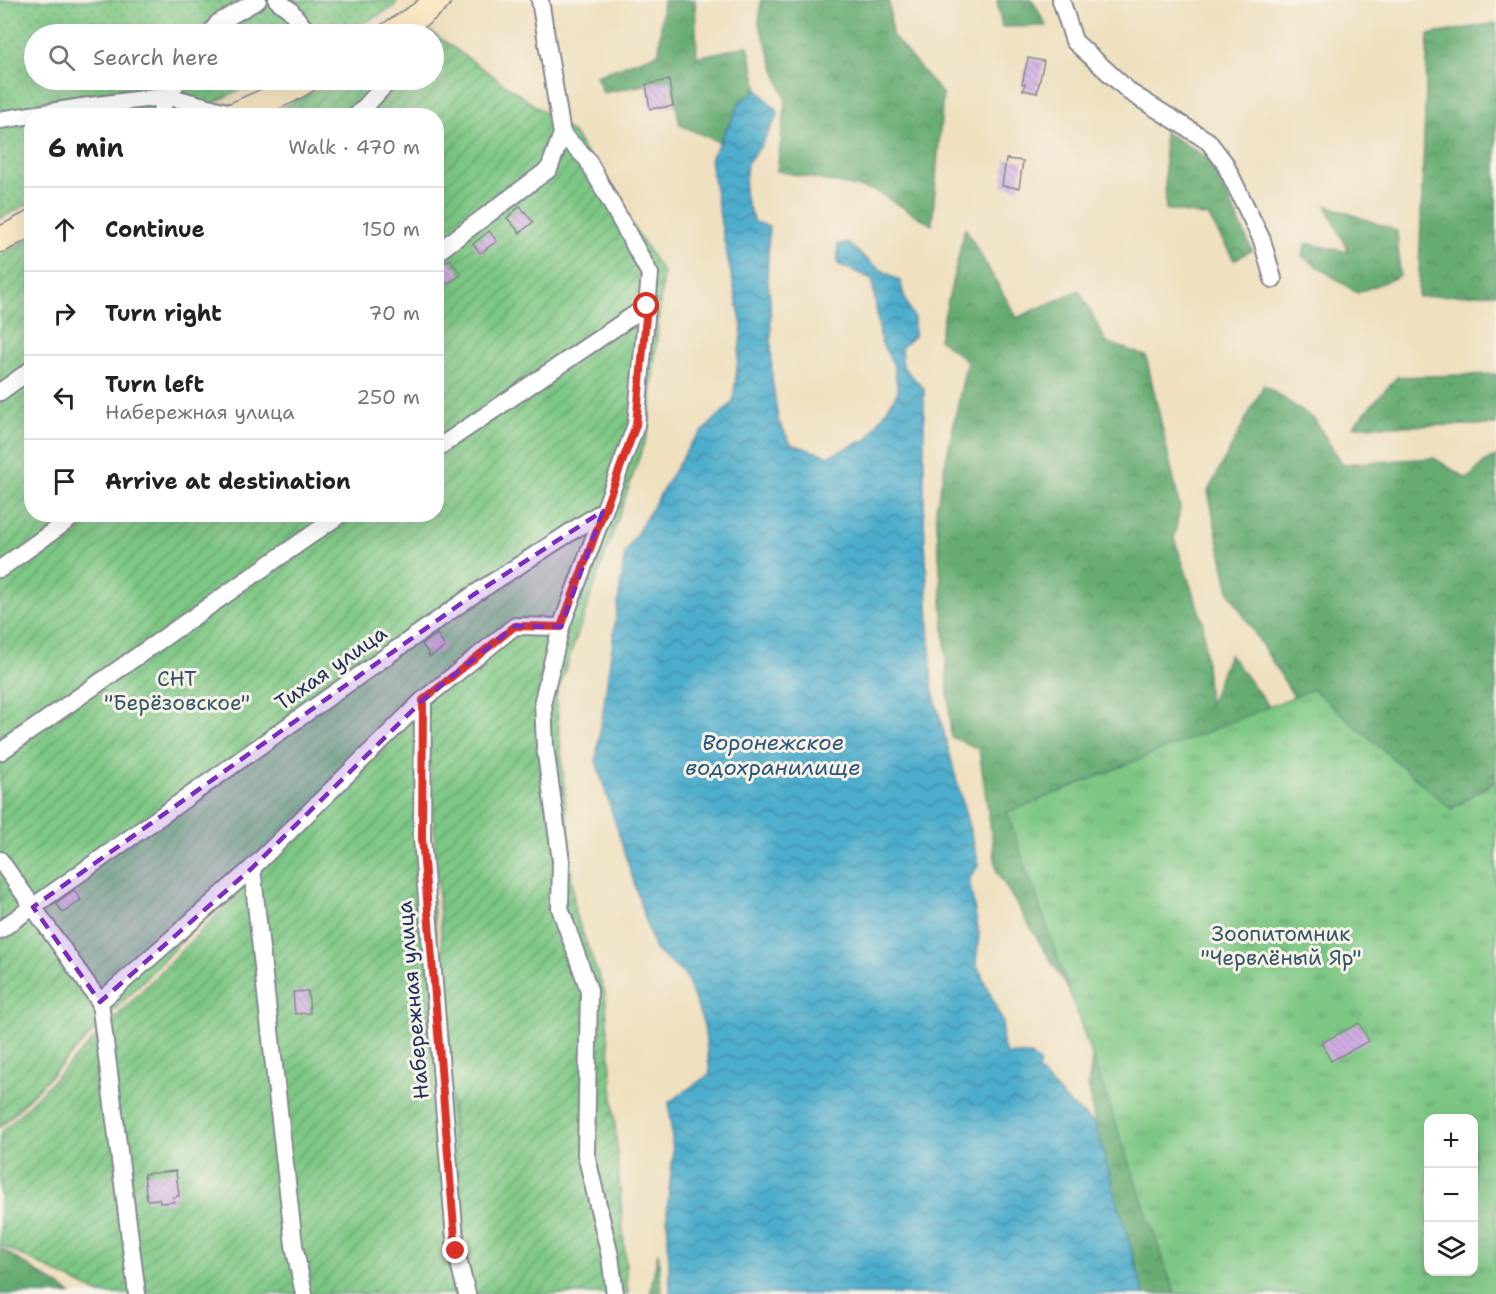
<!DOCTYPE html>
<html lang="en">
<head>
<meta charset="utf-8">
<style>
	body { margin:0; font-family:"Shantell Sans",sans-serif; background:#f2f2f2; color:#222 }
	.controls { position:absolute; right:18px; bottom:18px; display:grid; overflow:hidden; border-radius:12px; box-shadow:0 6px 24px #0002 }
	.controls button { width:54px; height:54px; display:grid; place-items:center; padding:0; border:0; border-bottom:2px solid #e0e0e0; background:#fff; color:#222; font:30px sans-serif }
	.stop { position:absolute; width:18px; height:18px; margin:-14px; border:4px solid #d93025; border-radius:50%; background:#fff }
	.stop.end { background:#d93025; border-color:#fff; box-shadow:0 2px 6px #0008 }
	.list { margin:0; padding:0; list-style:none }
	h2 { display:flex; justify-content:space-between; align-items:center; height:78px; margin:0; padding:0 24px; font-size:26px }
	h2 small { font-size:20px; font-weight:400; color:#767676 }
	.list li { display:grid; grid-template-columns:39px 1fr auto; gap:18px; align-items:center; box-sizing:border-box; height:84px; padding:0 24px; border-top:2px solid #e0e0e0 }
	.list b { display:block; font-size:22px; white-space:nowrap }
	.list p { margin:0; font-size:20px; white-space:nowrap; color:#767676 }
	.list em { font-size:20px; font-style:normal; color:#767676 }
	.icon { flex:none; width:33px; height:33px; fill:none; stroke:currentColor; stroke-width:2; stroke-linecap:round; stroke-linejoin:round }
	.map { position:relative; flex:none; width:1496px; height:1294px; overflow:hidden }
	.search { position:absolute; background:#fff; box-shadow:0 6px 24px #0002; left:24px; top:24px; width:420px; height:66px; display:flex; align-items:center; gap:15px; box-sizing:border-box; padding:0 21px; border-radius:33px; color:#767676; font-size:22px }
	.panel { position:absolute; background:#fff; box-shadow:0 6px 24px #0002; left:24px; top:108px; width:420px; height:414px; border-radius:24px }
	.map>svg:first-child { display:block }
</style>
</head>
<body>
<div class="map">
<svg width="1496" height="1294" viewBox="0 0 1496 1294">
	<defs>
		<pattern id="grass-dots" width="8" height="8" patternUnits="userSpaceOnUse" patternTransform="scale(1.5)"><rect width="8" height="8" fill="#7dc784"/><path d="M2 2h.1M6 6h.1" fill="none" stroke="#66a26f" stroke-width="1.8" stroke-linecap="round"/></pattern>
		<pattern id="forest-crowns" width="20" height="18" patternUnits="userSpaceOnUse" patternTransform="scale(1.5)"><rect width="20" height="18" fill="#66ac72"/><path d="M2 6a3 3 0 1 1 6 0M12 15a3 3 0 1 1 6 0" fill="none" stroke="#538c61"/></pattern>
		<pattern id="park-tufts" width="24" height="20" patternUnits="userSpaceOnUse" patternTransform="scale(1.5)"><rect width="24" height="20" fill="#7dc784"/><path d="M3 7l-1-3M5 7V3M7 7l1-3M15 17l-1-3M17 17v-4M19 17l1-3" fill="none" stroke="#66a26f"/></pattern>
		<pattern id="garden-furrows" width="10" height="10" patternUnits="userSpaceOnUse" patternTransform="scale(1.5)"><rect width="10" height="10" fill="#7dc784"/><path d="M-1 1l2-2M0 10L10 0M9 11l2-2" fill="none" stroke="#66a26f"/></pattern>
		<pattern id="water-waves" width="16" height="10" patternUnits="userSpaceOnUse" patternTransform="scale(1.5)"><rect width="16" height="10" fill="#4dadcc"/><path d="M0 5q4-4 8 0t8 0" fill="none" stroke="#3f8da9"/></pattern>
		<pattern id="building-back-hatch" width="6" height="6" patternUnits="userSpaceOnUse" patternTransform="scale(1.5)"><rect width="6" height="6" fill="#d3afe4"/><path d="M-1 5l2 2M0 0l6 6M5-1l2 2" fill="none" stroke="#aa8fbc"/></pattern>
	</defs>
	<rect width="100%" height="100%" fill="#f7f3e8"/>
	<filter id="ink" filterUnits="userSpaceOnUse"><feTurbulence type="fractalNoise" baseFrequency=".0167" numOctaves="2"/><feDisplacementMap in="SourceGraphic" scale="12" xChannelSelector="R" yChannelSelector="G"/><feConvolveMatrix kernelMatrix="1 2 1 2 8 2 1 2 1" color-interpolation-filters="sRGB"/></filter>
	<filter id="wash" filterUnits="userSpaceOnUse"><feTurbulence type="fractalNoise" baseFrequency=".008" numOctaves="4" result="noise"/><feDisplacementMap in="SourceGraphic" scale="24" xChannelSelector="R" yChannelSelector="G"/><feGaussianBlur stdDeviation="1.35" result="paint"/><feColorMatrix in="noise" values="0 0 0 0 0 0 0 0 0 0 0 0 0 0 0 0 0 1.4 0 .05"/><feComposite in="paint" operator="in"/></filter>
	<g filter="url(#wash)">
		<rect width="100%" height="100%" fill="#efe0c0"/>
		<path fill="url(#grass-dots)" stroke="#4c7b71" stroke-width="1.5" d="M 0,0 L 397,0 L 394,7 L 343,34 L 34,34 L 34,80 L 258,80 L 191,115 L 32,116 L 31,202 L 0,219 Z"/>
		<path fill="url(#forest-crowns)" stroke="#406e68" stroke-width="1.5" fill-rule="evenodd" d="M 663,0 L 695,0 L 697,57 L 748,46 L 758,90 L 742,100 L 719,142 L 680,125 L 671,80 L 603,93 L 596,76 L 659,53 Z
			M 761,0 L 889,0 L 892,35 L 943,95 L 932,225 L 876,191 L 777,171 L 786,101 L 759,23 Z
			M 997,0 L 1032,0 L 1047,26 L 1002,27 Z
			M 1496,23 L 1496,293 L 1418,297 L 1428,35 Z
			M 1164,132 L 1210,159 L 1252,250 L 1234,260 L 1209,217 L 1166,209 Z
			M 1326,205 L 1397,231 L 1400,276 L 1357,293 L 1302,256 L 1306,243 L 1349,252 Z
			M 965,228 L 1017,318 L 1079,290 L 1106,342 L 1146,356 L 1180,508 L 1174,538 L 1203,622 L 1209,705 L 1229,654 L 1297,743 L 1496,1093 L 1496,1294 L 1144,1294 L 1095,1124 L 1088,1086 L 1096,1035 L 997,872 L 979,749 L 951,737 L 936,508 L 967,361 L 939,339 ZM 1428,1118 L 1474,1118 L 1474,1272 L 1428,1272 Z
			M 1496,374 L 1496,425 L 1353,426 L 1397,377 Z
			M 1264,385 L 1314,419 L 1342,464 L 1434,458 L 1467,479 L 1490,458 L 1496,457 L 1496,1067 L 1349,785 L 1229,592 L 1208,491 Z
			M 0,1248 L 71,1294 L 0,1294 Z
			M 658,1252 L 662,1294 L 650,1294 Z"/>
		<path fill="url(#park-tufts)" stroke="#4c7b71" stroke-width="1.5" fill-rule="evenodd" d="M 1313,689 L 1451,809 L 1496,780 L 1496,1294 L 1175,1294 L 1007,813 ZM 1428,1118 L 1474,1118 L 1474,1272 L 1428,1272 Z"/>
		<path fill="url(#garden-furrows)" stroke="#4c7b71" stroke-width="1.5" d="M 430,31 L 573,133 L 663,273 L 648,432 L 556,696 L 575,913 L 605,993 L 628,1294 L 474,1294 L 462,1251 L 425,690 L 0,1128 L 0,255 L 31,237 L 32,514 L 436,514 L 436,116 L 267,115 L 337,80 L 434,80 L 434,34 L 424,34 Z
			M 416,714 L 468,1294 L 100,1294 L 0,1245 L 0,1134 Z"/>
		<path fill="url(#water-waves)" stroke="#346e95" stroke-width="1.5" d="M 758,90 L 779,113 L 760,147 L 747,163 L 744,193 L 754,222 L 769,226 L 767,276 L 770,298 L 772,378 L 778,420 L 791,444 L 829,456 L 868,439 L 898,392 L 894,366 L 881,342 L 872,279 L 838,264 L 838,244 L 847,243 L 875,266 L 900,281 L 906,302 L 914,318 L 914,336 L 901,348 L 903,367 L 924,389 L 924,518 L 932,688 L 979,864 L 969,879 L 979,934 L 976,963 L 1003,1022 L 1002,1044 L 1007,1054 L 1030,1055 L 1040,1063 L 1038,1071 L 1070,1104 L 1095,1124 L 1144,1294 L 670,1294 L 667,1212 L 673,1153 L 669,1102 L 710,1074 L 704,1025 L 686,976 L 655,950 L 596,761 L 625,553 L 691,443 L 733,402 L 742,326 L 724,240 L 710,160 L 742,100 Z"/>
		<g id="blocks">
			<path fill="url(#building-back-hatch)" d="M 1028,58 L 1044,61 L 1037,93 L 1023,90 L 1025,84 L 1022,84 Z
				M 669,80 L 673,106 L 650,109 L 646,84 Z
				M 1006,159 L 1023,161 L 1019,188 L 1002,186 Z
				M 520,206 L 533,222 L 520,233 L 507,218 Z
				M 489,231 L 497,241 L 480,253 L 473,244 Z
				M 450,259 L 461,275 L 447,284 L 436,268 Z
				M 437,634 L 445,647 L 430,657 L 422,644 Z
				M 74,890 L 81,900 L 63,913 L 56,903 Z
				M 308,991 L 310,1013 L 295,1014 L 293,992 Z
				M 1359,1023 L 1369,1041 L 1331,1061 L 1321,1043 Z
				M 176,1171 L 179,1196 L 173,1197 L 174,1202 L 160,1203 L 159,1199 L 147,1200 L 144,1174 Z"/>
		</g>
	</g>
	<g filter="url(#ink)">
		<use href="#blocks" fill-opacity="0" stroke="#85888f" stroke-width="1.5"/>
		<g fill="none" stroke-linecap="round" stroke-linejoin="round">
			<defs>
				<path id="street" d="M 277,0 L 290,10 L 309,34
					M 1061,0 L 1074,41 L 1131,93 L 1208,141 L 1224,162 L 1262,240 L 1273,279
					M 210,34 L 218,23 L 258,0
					M 159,116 L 167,96 L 179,80
					M 356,116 L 390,80
					M 0,120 L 82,107 L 167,96 L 234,114
					M 562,134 L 587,159 L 650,274 L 636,425 L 561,627 L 543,700 L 545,747 L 561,861 L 560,908 L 589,990 L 586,1154 L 610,1256 L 615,1294
					M 436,253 L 549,169 L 562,134 L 540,0
					M 0,392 L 32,369
					M 436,449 L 647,306
					M 0,569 L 77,514
					M 423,700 L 422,838 L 456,1251 L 467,1294
					M 0,752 L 341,514
					M 0,860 L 100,1002 L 137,1294
					M 252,868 L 294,1245 L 304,1294
					M 0,930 L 473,595 L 603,511
					M 100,1002 L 252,868 L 423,700 L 515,626 L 561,627"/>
				<path id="secondary" d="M 390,34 L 421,14 L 438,0
					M 232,116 L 290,90 L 307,80
					M 0,240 L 32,223"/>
			</defs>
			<use href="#street" stroke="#85888f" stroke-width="20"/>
			<use href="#secondary" stroke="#85888f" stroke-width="27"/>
			<use href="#street" stroke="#fff" stroke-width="16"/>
			<use href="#secondary" stroke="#f8e8c3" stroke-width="24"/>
		</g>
	</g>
	<g fill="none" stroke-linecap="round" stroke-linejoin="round" filter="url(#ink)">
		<path stroke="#d93025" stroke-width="8" d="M 456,1251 L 422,838 L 423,700 L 515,626 L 561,627 L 636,425 L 647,306"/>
	</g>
	<path fill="#7b2cbf" fill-opacity="0.2" stroke="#7b2cbf" stroke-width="4.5" stroke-dasharray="12 8" stroke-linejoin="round" d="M 603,511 L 561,627 L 515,626 L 423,700 L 252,868 L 100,1002 L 33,907 L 473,595 Z"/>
	<g text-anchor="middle" stroke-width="6" stroke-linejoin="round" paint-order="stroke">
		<g font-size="21" fill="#1b2f5e" stroke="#f7f3e8">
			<text transform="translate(331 668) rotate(-35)" y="7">Тихая улица</text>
			<text transform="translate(413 1000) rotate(-95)" y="7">Набережная улица</text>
		</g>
		<g font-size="21" fill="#345568" stroke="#f7f3e8">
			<text x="177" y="686">СНТ<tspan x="177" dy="24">"Берёзовское"</tspan></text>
			<text x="1281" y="941">Зоопитомник<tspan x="1281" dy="24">"Червлёный Яр"</tspan></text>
		</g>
		<g font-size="22" font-style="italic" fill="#2a557f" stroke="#f7f3e8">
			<text x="773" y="750">Воронежское<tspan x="773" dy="25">водохранилище</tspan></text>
		</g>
	</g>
</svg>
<div class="controls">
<button>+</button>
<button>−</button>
<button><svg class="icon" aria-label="layers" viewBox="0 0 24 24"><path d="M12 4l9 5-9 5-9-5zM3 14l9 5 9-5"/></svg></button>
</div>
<div class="stop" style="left:647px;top:306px"></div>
<div class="stop end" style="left:456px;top:1251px"></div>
<div class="search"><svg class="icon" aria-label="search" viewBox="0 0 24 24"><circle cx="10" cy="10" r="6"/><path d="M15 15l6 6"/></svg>Search here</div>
<section class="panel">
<h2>6 min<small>Walk · 470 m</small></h2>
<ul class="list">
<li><svg class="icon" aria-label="ahead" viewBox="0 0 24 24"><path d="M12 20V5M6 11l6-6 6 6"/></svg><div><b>Continue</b></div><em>150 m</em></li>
<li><svg class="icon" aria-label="right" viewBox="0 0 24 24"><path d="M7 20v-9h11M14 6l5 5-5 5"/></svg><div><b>Turn right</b></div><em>70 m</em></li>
<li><svg class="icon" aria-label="left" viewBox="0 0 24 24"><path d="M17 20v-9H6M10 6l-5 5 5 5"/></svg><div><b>Turn left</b><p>Набережная улица</p></div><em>250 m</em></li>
<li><svg class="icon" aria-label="arrive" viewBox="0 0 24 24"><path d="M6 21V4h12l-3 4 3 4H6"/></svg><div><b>Arrive at destination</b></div></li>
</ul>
</section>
</div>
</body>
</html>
